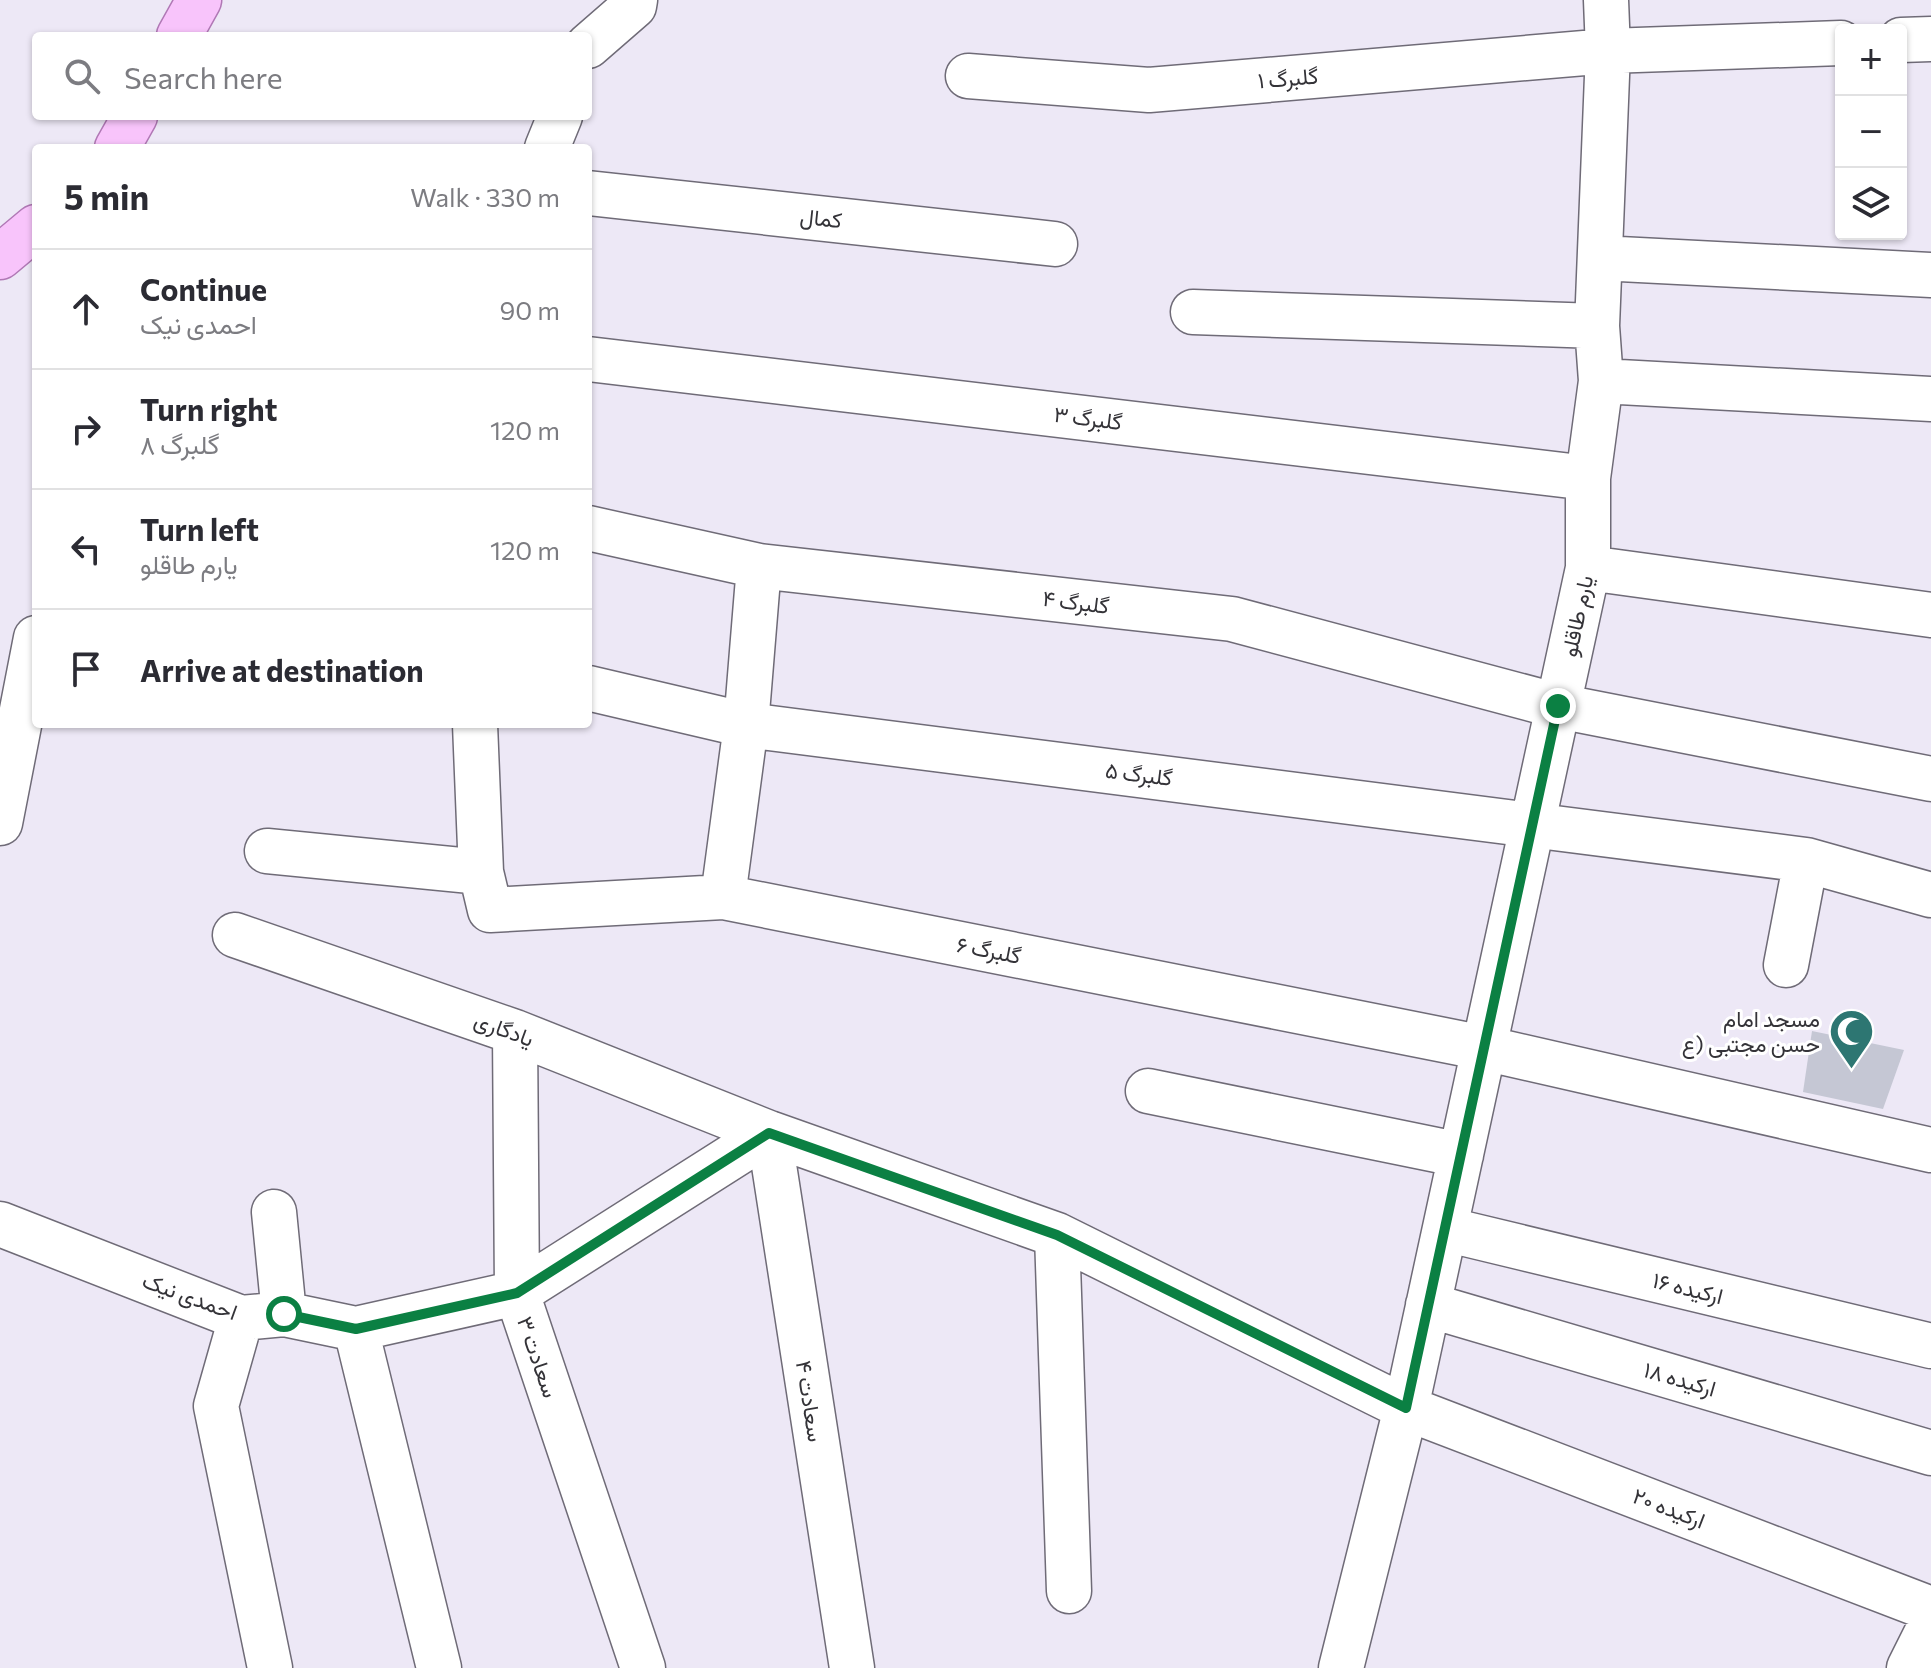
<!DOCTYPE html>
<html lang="en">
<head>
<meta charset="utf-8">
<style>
	body { margin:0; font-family:Commissioner,Vazirmatn,sans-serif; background:#f7f7f7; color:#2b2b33 }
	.controls { position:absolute; right:24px; top:24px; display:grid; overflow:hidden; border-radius:8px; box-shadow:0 2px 6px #0004 }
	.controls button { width:72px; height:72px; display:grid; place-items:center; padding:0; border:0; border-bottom:2px solid #e1e1e2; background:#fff; color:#2b2b33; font:40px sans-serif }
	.stop { position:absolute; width:24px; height:24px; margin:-18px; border:6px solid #0b8043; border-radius:50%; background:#fff }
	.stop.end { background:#0b8043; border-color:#fff; box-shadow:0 2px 8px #0008 }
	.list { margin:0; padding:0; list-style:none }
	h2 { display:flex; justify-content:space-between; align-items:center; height:104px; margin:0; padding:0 32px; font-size:34px }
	h2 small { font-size:26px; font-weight:400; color:#7c7c81 }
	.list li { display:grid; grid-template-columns:52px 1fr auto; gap:24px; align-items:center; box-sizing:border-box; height:120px; padding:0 32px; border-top:2px solid #e1e1e2 }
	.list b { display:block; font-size:30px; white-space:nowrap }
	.list p { margin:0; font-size:26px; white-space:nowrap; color:#7c7c81 }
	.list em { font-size:26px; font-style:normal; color:#7c7c81 }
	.icon { flex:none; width:44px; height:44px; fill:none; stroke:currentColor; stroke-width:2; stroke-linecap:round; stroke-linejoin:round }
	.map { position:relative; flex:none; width:1931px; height:1668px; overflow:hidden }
	.search { position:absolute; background:#fff; box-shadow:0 2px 6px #0004; left:32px; top:32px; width:560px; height:88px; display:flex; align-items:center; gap:20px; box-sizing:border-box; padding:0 28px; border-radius:8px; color:#7c7c81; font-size:30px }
	.panel { position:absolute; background:#fff; box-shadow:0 2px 6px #0004; left:32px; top:144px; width:560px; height:584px; border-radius:8px }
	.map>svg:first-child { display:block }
</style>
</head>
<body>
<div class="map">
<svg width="1931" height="1668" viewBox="0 0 1931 1668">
	<rect width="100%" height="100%" fill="#ede8f6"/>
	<path fill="#c5c7d4" d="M 1812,1031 L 1904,1050 L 1883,1109 L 1803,1092 Z"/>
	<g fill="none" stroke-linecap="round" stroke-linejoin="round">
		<defs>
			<path id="minor" d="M 1901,40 L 1931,39
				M 588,46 L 634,6 L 635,0
				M 968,76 L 1149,90 L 1608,51 L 1841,43
				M 547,148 L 560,116
				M 588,193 L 1055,244
				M 1600,258 L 1931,275
				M 1193,312 L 1597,326
				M 588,359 L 1588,478
				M 1601,381 L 1931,399
				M 588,528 L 759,566 L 1232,619 L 1558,706 L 1931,779
				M 1588,568 L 1931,615
				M 588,688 L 746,725 L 1806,860 L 1931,895
				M 475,724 L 481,872 L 490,910 L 723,897 L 1484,1048 L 1931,1150
				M 0,823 L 36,638
				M 267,851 L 481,872
				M 723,897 L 746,725 L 759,566
				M 235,935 L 515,1032 L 769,1133 L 1057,1235 L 1406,1408 L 1931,1609
				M 1786,965 L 1806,860
				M 515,1032 L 517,1293 L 643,1668
				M 1148,1091 L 1461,1155
				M 769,1133 L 852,1668
				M 274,1212 L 284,1314
				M 0,1224 L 241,1318 L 284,1314 L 356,1329 L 517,1293 L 769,1133
				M 1445,1229 L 1931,1346
				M 1057,1235 L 1069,1591
				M 1428,1305 L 1931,1453
				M 241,1318 L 216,1406 L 270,1668
				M 356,1329 L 439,1668
				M 1341,1668 L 1406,1408 L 1588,568 L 1588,478 L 1601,381 L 1597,326 L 1608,51 L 1606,0
				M 1909,1668 L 1931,1624"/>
			<path id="major" d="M 179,36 L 199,0
				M 117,148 L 135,116
				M 0,257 L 36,227"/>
		</defs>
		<use href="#minor" stroke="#6f6b77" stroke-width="47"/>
		<use href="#major" stroke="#b078b5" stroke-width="47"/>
		<use href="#minor" stroke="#fff" stroke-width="44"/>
		<use href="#major" stroke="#f8c4fb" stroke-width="44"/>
	</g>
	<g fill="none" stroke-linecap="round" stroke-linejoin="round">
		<path stroke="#0b8043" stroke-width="10" d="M 284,1314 L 356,1329 L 517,1293 L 769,1133 L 1057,1235 L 1406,1408 L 1558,706"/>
	</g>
	<defs>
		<symbol id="mosque-pin" viewBox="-11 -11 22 30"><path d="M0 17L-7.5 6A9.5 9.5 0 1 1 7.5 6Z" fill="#2d7672" stroke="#fff"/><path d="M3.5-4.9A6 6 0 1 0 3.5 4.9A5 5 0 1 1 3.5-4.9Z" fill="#fff"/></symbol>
	</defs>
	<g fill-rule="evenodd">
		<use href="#mosque-pin" x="1826" y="1006" width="51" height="69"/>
	</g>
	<g text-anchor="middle" stroke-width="6" stroke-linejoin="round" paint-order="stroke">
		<g font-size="22" fill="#343338" stroke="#fff">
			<text transform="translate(1288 78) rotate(-5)" y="8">گلبرگ ۱</text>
			<text transform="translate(821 218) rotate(6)" y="8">کمال</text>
			<text transform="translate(1088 418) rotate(7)" y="8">گلبرگ ۳</text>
			<text transform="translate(1076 602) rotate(7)" y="8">گلبرگ ۴</text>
			<text transform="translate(1577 616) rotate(-78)" y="8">یارم طاقلو</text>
			<text transform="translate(1139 774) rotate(7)" y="8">گلبرگ ۵</text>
			<text transform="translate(989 950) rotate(11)" y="8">گلبرگ ۶</text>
			<text transform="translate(504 1029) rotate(20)" y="8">یادگاری</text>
			<text transform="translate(1688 1288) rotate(14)" y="8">ارکیده ۱۶</text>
			<text transform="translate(190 1296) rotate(20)" y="8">احمدی نیک</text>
			<text transform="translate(538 1357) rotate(71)" y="8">سعادت ۳</text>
			<text transform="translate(1680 1379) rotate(16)" y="8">ارکیده ۱۸</text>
			<text transform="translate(810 1401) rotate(81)" y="8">سعادت ۴</text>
			<text transform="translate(1669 1508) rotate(21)" y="8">ارکیده ۲۰</text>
		</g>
		<g font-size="22" fill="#343338" stroke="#fff" text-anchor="end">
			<text x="1820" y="1027">مسجد امام<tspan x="1820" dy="25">حسن مجتبی (ع</tspan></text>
		</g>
	</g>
</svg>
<div class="controls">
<button>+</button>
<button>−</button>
<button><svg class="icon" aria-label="layers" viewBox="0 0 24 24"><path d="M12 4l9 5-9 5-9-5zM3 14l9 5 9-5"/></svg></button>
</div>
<div class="stop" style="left:284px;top:1314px"></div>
<div class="stop end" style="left:1558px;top:706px"></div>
<div class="search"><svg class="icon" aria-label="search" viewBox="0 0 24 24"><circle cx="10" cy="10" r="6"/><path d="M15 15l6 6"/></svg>Search here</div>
<section class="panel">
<h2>5 min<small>Walk · 330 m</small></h2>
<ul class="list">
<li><svg class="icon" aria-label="ahead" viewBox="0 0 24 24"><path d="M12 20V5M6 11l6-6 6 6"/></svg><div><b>Continue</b><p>احمدی نیک</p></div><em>90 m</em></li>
<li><svg class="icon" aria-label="right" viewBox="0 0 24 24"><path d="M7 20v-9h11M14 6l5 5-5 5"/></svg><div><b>Turn right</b><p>گلبرگ ۸</p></div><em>120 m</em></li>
<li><svg class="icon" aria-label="left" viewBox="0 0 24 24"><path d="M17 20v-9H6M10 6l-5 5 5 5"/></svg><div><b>Turn left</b><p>یارم طاقلو</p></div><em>120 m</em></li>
<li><svg class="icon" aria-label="arrive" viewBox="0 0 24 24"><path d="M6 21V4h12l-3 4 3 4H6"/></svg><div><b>Arrive at destination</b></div></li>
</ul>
</section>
</div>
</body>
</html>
